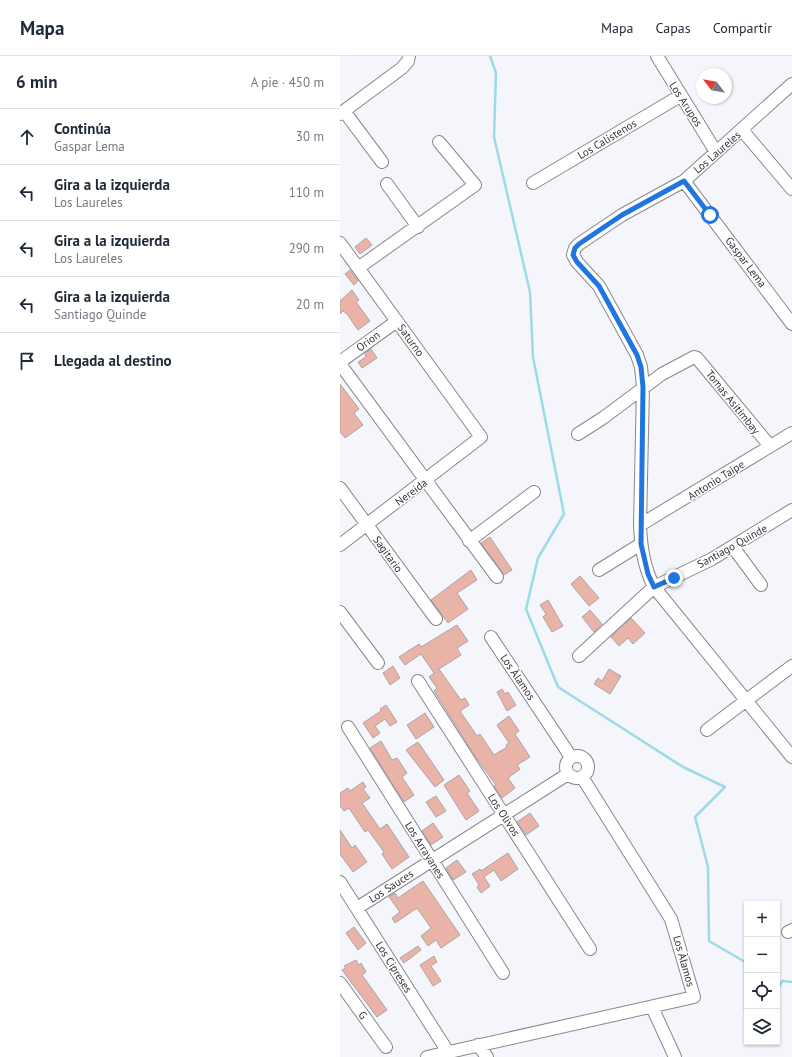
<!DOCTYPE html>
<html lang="es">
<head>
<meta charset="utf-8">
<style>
	body { margin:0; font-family:"PT Sans",sans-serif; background:#f6f6f7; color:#1f2937 }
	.controls { position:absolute; right:12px; bottom:12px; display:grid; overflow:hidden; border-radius:0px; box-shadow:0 1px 3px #0004 }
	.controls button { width:36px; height:36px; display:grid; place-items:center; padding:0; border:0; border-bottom:1px solid #e0e1e3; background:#fff; color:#1f2937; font:20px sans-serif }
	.compass { position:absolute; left:356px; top:12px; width:36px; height:36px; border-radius:50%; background:#fff; box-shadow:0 1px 3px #0004; rotate:301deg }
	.stop { position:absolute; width:12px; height:12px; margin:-9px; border:3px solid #2076e0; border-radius:50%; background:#fff }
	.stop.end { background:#2076e0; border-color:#fff; box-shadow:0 1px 4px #0008 }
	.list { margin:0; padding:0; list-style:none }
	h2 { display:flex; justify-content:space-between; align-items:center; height:52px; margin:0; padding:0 16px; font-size:17px }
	h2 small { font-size:13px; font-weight:400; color:#747a83 }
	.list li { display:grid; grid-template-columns:26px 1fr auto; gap:12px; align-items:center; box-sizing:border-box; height:56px; padding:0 16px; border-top:1px solid #e0e1e3 }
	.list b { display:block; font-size:15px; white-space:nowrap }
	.list p { margin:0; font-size:13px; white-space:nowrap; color:#747a83 }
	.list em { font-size:13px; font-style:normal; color:#747a83 }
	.icon { flex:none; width:22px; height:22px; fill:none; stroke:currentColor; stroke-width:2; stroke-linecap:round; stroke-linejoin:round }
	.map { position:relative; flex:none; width:452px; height:1001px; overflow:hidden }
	header { display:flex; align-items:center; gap:24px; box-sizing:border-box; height:56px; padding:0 20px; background:#fff; border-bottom:1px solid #e0e1e3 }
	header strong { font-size:19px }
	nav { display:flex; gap:22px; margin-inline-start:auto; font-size:14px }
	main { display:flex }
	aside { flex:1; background:#fff }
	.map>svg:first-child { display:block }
</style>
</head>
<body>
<header>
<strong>Mapa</strong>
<nav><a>Mapa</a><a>Capas</a><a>Compartir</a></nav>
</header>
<main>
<aside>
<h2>6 min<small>A pie · 450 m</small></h2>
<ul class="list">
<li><svg class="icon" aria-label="ahead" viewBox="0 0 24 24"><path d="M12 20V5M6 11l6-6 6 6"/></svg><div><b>Continúa</b><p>Gaspar Lema</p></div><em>30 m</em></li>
<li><svg class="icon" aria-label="left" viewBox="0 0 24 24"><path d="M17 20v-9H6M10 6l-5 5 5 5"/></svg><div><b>Gira a la izquierda</b><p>Los Laureles</p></div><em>110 m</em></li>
<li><svg class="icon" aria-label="left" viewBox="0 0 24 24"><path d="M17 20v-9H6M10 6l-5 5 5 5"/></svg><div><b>Gira a la izquierda</b><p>Los Laureles</p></div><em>290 m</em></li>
<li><svg class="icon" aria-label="left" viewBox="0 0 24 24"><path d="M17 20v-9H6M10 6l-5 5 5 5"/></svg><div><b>Gira a la izquierda</b><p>Santiago Quinde</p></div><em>20 m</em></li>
<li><svg class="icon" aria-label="arrive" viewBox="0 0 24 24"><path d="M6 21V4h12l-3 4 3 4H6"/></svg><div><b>Llegada al destino</b></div></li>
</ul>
</aside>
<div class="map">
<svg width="452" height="1001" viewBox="0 0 452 1001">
	<rect width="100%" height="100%" fill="#f5f6fb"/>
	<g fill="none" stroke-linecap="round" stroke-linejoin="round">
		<path stroke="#9cdae7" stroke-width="2.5" d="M 150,0 L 156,17 L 154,81 L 190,236 L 193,301 L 224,458 L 198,502 L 186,553 L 218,631 L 343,711 L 385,731 L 355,761 L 368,811 L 369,885 L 405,906 L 405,955 L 407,955
			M 437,935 L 442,925 L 452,926"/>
	</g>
	<path fill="#e9b3a8" stroke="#aba5a4" d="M 26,182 L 32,189 L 20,198 L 15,191 Z
		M 10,214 L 18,225 L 14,229 L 5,218 Z
		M 12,234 L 19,244 L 16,246 L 30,265 L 18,274 L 7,258 L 3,255 L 0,258 L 0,245 Z
		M 31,293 L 37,302 L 22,312 L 18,306 L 26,301 L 25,297 Z
		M 0,328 L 19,353 L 14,357 L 23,369 L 5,382 L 0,376 Z
		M 150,481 L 172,514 L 164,519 L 141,487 Z
		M 131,514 L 137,524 L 117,537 L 128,553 L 108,567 L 91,544 Z
		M 240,520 L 259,542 L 249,550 L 231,528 Z
		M 208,544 L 223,570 L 212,576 L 203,561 L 206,558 L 200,549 Z
		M 250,554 L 262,568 L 254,576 L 242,561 Z
		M 291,562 L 305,577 L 293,588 L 288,582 L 279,590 L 271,581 Z
		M 117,569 L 128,585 L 117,592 L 121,599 L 99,613 L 121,644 L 125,642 L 129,649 L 120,655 L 137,680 L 140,678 L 154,699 L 167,691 L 166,689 L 169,687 L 157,669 L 169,660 L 179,675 L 175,678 L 190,701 L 177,709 L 180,713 L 168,722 L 175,732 L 162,742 L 154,730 L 156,729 L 135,700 L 94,635 L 97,632 L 89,621 L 94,617 L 81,598 L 65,609 L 59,601 L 79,588 L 81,591 Z
		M 53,610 L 60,622 L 50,629 L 43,617 Z
		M 269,613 L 281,620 L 270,638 L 254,628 L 258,622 L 262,625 Z
		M 162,633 L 165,638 L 168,636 L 176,649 L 167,655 L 157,636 Z
		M 46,649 L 57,666 L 50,670 L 45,663 L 35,670 L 40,677 L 33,682 L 23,667 L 41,655 L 40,653 Z
		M 85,657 L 94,671 L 76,683 L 67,669 Z
		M 41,685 L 52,704 L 57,702 L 67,717 L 62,721 L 74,739 L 64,746 L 30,692 Z
		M 78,686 L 104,724 L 95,731 L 66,694 Z
		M 119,719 L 130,735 L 127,737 L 139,755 L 126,764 L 104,729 Z
		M 23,726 L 26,731 L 23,733 L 30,742 L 22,747 L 40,773 L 47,768 L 69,801 L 52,813 L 42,798 L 44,796 L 28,774 L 25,776 L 9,752 L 4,755 L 0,750 L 0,737 L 8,732 L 10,735 Z
		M 96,740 L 106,755 L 96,761 L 86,746 Z
		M 190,757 L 199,770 L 186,779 L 177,766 Z
		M 93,767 L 103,781 L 91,789 L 82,775 Z
		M 0,774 L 12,792 L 15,789 L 27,806 L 13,816 L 0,798 Z
		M 168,797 L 178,813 L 161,825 L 154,814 L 144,821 L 150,830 L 141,837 L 137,831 L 139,829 L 132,818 L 140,813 L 141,815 Z
		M 117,804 L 126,816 L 113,824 L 106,812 Z
		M 83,825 L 120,879 L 101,892 L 96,884 L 88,890 L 81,880 L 91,872 L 77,852 L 55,867 L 52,862 L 60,856 L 49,841 L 55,837 L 58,842 Z
		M 14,871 L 26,887 L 18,894 L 6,877 Z
		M 78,890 L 81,894 L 64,907 L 60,902 Z
		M 94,900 L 97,906 L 91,910 L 101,925 L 93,930 L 80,909 Z
		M 16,904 L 19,909 L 21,907 L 26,916 L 22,919 L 47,954 L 37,961 L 2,914 L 6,912 L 4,910 Z"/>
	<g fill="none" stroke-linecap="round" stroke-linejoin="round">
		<defs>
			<path id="minor" d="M 317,0 L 376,96
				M 452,28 L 344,125 L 282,159 L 239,188 L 235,192 L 233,199 L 237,206 L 259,230 L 297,299 L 301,311 L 303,331 L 300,469 C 301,492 304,511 314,531 L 452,701
				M 4,55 L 42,106
				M 0,58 L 62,12 L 68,5 L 69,0
				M 402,74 L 452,133
				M 344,125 L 452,268
				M 193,127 L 340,40
				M 47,128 L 78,171
				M 0,187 L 141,381 L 0,489
				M 18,212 L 135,129 L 99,86
				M 0,306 L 57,265
				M 0,308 L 157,521
				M 238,378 L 263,362 L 322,318 L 354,301 L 357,302 L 430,390
				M 0,432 L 96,563
				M 300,469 L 452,377
				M 129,485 L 194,436
				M 393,491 L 421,529
				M 259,514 L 301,488
				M 0,556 L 38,607
				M 151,581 L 231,701
				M 239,600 L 314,531 L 372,503 L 452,454
				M 78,625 L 250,893
				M 8,671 L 163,917
				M 367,674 L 452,610
				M226 711a11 11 0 1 1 22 0a11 11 0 1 1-22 0Z
				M 0,826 L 108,996
				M 17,852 L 228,718
				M 448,876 L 452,874
				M 0,927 L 46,991
				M 312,951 L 335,1001
				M 138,989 L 147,1001
				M 87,1001 L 354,941 L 331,863 L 242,721"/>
		</defs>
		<use href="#minor" stroke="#87888c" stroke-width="14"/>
		<use href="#minor" stroke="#fff" stroke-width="12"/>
	</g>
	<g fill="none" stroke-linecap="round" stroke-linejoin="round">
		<path stroke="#2076e0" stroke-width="5" d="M 334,522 L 314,531 L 308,518 L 301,488 L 303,331 L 301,311 L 297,299 L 259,230 L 237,206 L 233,199 L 235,192 L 239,188 L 282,159 L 344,125 L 370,159"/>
	</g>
	<g text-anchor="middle" stroke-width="3" stroke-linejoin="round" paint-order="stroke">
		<g font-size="11" fill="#333335" stroke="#fff">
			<text transform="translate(346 48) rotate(57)" y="4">Los Arupos</text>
			<text transform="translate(267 83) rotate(-31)" y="4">Los Calistenos</text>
			<text transform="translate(377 96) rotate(-41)" y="4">Los Laureles</text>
			<text transform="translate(406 206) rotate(53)" y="4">Gaspar Lema</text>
			<text transform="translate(71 284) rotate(54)" y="4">Saturno</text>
			<text transform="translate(28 285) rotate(-36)" y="4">Orion</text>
			<text transform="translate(393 346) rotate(51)" y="4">Tomas Asitimbay</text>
			<text transform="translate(376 424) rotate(-32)" y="4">Antonio Taipe</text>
			<text transform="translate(71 436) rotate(-37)" y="4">Nereida</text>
			<text transform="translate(392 490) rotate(-29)" y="4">Santiago Quinde</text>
			<text transform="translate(48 498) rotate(54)" y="4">Sagitario</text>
			<text transform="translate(178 621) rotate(56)" y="4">Los Àlamos</text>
			<text transform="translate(164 759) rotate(57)" y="4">Los Olivos</text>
			<text transform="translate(85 794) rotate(58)" y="4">Los Arrayanes</text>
			<text transform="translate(51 830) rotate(-33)" y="4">Los Sauces</text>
			<text transform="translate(344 905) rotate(74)" y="4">Los Àlamos</text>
			<text transform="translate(54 911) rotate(58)" y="4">Los Cipreses</text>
			<text transform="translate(23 959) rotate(54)" y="4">G</text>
		</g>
	</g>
</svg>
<div class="controls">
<button>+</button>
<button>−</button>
<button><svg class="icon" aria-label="locate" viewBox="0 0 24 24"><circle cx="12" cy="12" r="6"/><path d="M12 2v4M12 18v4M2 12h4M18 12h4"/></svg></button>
<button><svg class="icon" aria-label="layers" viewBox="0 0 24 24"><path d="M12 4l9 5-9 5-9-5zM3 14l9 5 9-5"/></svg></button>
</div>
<svg class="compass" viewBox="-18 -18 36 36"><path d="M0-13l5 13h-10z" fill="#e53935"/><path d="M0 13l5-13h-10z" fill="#747a83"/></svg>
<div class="stop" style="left:370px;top:159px"></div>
<div class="stop end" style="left:334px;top:522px"></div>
</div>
</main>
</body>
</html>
